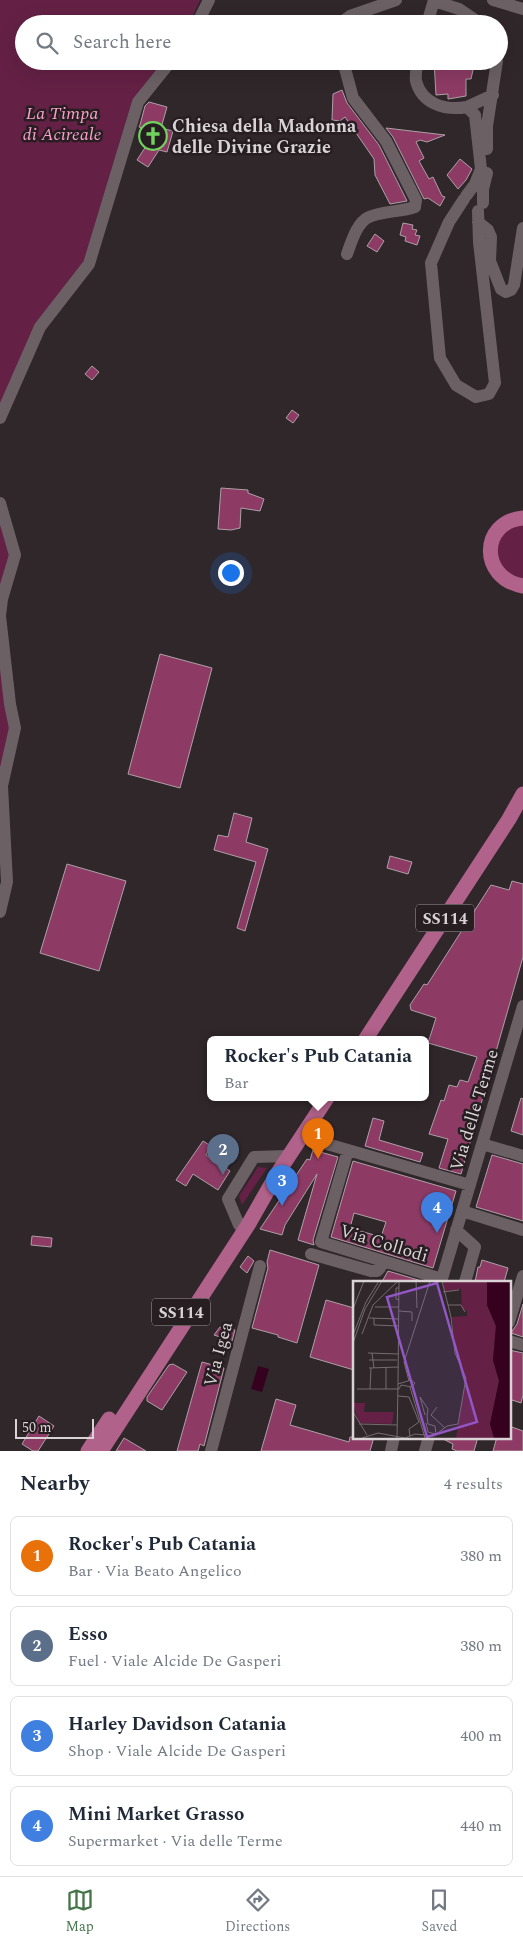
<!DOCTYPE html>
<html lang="en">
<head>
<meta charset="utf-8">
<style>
	body { margin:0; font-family:Spectral,serif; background:#f2f2f3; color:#1f2937 }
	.scale { position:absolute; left:15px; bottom:12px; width:79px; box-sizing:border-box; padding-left:5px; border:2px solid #d9d3d6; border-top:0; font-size:14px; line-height:18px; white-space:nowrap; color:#d9d3d6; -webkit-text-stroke:4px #261e21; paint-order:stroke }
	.you { position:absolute; left:230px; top:572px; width:18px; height:18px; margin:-12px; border:4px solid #fff; border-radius:50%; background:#1a73e8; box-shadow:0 0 0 8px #1a73e833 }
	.badge { display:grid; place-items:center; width:32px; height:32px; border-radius:50%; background:#447549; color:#fff; font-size:16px; font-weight:700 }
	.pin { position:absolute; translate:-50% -41px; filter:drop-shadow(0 1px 2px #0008) }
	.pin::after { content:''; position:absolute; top:26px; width:18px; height:15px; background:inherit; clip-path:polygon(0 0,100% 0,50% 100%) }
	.popup { position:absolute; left:207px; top:1036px; width:222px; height:65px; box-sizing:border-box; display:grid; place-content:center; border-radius:8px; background:#fff; filter:drop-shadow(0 1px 4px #0005); font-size:16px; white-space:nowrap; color:#747a83 }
	.popup b { font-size:19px; color:#1f2937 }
	.popup::after { content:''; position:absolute; left:50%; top:100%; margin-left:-10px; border:10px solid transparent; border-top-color:#fff }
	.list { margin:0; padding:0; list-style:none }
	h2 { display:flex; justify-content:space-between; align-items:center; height:65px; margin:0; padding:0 20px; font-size:21px }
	h2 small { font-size:16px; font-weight:400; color:#747a83 }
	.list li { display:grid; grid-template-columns:32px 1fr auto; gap:15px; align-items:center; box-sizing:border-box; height:80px; margin:0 10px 10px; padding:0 10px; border:1px solid #e0e1e3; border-radius:8px }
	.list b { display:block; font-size:19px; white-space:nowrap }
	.list p { margin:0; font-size:16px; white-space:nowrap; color:#747a83 }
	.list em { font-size:16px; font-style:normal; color:#747a83 }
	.icon { flex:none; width:28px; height:28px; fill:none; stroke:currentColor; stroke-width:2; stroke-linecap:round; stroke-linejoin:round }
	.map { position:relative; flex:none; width:523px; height:1451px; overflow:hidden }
	.search { position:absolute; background:#fff; box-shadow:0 5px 20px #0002; left:15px; right:15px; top:15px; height:55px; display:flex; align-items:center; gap:12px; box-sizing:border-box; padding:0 18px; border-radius:28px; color:#747a83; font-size:19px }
	.sheet { height:425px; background:#fff }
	nav { display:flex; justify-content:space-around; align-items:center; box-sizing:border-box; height:70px; border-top:1px solid #e0e1e3; background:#fff; font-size:14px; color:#747a83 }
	nav a { display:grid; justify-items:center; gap:2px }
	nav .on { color:#447549 }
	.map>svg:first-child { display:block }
</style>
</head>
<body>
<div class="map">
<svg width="523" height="1451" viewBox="0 0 523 1451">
	<rect width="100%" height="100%" fill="#30272b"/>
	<path fill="#642145" d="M 0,0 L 200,0 L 189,24 L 24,24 L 24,61 L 163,61 L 132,101 L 84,261 L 0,409 Z
		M 0,520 L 10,556 L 0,588 Z
		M 523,522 L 523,579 L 502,570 C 493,536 493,539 523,522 Z
		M 0,645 L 12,728 L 0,788 Z
		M 258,1167 L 267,1168 L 242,1205 L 239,1196 Z"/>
	<path fill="#36001f" d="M 258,1366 L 269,1369 L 262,1392 L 251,1389 Z"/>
	<path fill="#8d3b65" stroke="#aca1a5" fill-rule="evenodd" d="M 434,61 L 467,61 L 466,65 L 473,70 L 471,79 L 466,79 L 466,96 L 448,99 L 448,94 L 436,95 Z
		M 342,90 L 347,103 L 379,145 L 407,201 L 390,204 L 375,175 L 374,159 L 345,117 L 340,121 L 332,120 L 333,94 Z
		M 149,102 L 167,107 L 161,128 L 173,131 L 167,152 L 159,150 L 148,167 L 137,160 L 150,140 L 139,137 L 142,128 L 139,127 L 140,125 L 145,106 Z
		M 386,128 L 445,135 L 427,142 L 420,140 L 416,142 L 424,158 L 419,161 L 429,179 L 433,177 L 442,196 L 445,197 L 440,206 L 428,198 L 424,199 L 393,137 Z
		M 460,159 L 472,169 L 466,180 L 458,189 L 447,175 Z
		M 403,223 L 413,225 L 412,229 L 417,230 L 415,235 L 420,236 L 417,245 L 405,241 L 406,237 L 400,235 Z
		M 375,234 L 384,241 L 377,252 L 367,246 Z
		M 92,366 L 99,372 L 92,380 L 85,374 Z
		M 292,410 L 299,415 L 293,423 L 286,418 Z
		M 221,488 L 248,490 L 248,493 L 264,499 L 260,511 L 241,508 L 240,528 L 231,530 L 218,529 Z
		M 160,654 L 212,668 L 180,788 L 128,774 Z
		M 234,813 L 252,818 L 246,842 L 268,849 L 245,931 L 237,928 L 256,862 L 214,850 L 218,835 L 228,837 Z
		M 390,856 L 412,862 L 408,874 L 387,868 Z
		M 67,864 L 126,881 L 99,971 L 40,953 Z
		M 512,881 L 523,884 L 523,957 L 461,1174 L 439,1168 L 448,1139 L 429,1134 L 441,1100 L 444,1101 L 449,1085 L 457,1087 L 460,1080 L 468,1082 L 477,1057 L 428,1043 L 436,1018 L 411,1010 L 410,1005 L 424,984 L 427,985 L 491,885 L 509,890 Z
		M 521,1098 L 523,1099 L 523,1135 L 511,1131 Z
		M 373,1118 L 384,1121 L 379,1140 L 423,1153 L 420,1162 L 365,1146 Z
		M 203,1141 L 211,1146 L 206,1155 L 230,1171 L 218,1190 L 193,1174 L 186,1186 L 176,1180 Z
		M 313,1150 L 338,1157 L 313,1240 L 314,1245 L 298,1240 L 317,1174 L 285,1225 L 282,1235 L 260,1229 L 307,1159 L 310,1160 Z
		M 492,1155 L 523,1164 L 523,1221 L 476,1207 Z
		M 353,1161 L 456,1191 L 433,1268 L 331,1237 ZM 354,1213 L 386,1222 L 381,1237 L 350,1228 Z
		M 32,1236 L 52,1238 L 51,1247 L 31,1245 Z
		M 270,1250 L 319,1265 L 297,1343 L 278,1337 L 278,1335 L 252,1328 L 268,1268 L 267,1262 Z
		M 248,1256 L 254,1261 L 247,1273 L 240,1267 Z
		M 482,1260 L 508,1268 L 504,1282 L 475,1282 L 478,1267 L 480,1267 Z
		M 388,1271 L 425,1282 L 389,1282 L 383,1280 Z
		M 326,1300 L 354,1308 L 354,1370 L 310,1357 Z
		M 523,1304 L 523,1337 L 511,1333 L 517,1324 Z
		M 220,1327 L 235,1330 L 232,1341 L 214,1335 Z
		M 509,1350 L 523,1353 L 523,1395 L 521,1403 L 509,1399 Z
		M 202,1362 L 224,1368 L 204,1446 L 200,1444 L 198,1451 L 177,1451 Z
		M 173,1364 L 187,1372 L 162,1410 L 147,1401 L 147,1397 L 169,1365 Z
		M 276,1399 L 296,1405 L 290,1425 L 349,1442 L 350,1437 L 374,1437 L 370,1451 L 261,1451 Z
		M 39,1416 L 54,1426 L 38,1451 L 33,1451 L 22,1444 Z
		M 509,1426 L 523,1431 L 523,1451 L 493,1451 L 497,1437 L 509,1437 Z
		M 439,1437 L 478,1437 L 474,1451 L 457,1451 L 452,1449 L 453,1444 Z
		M 124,1438 L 146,1451 L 116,1451 Z"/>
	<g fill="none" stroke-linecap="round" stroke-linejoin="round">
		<path stroke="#6b6165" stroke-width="12" d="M 493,0 L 523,9
			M 434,1 L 459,9 L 481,24
			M 197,24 L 209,0
			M 339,24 L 350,16 L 396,0
			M 427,24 L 434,0
			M 343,61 L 353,98 L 386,141 L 416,200 L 415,207 C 401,212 382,211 369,217 C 357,222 351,243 347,254
			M 417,61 C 417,67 415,75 416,81 C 422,104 445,111 467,107 L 475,115 L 481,169 L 475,184 L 466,196
			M 467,107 L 493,95
			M 487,149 L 487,126 L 497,61
			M 464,199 L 449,222 L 431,263 L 440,358 L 456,385 L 476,397 L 489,394 L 495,383 L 479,242 L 478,211
			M 483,203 L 483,189 L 487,173
			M 478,222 L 488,230 L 491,237 L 490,261 L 501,289 L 506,292 L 511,290 L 514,285 L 523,228
			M 0,418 L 40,327 L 89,264 L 138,102 L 171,61
			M 0,503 L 15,555 L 2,599 L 0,616 L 10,704 L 15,728 L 2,786 L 7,882 L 0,912
			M 327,1144 L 470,1185
			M 482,1144 L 523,1156
			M 348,1150 L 321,1242 L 442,1279
			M 462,1211 L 523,1230
			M 239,1225 L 228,1199 L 254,1157 L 288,1156
			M 456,1230 L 475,1247 L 465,1282
			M 311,1254 L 371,1271 L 377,1271 L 380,1268 L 382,1261
			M 441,1282 L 523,1006
			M 509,1322 L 523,1276
			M 509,1341 L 523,1345
			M 211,1451 L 260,1266
			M 391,1451 L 394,1437
			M 425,1451 L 429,1437"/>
		<path stroke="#b1628a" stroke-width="15" d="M 523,518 C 480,522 479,578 523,586
			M 365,1040 L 509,819 L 523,794
			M 88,1451 L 109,1419
			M 101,1451 L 248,1225 L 277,1174 L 327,1098"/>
	</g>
	<defs>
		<symbol id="church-ring" viewBox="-11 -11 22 22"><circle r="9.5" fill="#261e21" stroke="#71d25e" stroke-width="1.5"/><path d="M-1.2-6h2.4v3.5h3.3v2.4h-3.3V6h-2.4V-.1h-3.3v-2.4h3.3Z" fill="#71d25e"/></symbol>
	</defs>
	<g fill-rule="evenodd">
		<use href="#church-ring" x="137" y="120" width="32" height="32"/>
	</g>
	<g text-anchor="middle" stroke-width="5" stroke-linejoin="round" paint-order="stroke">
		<g fill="#261e21" stroke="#a39da0" stroke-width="1">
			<rect x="416" y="904.5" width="58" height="27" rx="4"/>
			<rect x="152" y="1298.5" width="58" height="27" rx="4"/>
		</g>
		<g font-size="16" font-weight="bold" fill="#d9d3d6">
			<text x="445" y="924">SS114</text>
			<text x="181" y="1318">SS114</text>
		</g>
		<g font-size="18" font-style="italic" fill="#fc9fcb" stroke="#261e21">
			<text x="62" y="119">La Timpa<tspan x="62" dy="21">di Acireale</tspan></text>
		</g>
		<g font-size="18" font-weight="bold" fill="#d9d3d6" stroke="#261e21" text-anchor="start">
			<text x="172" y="132">Chiesa della Madonna<tspan x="172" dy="21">delle Divine Grazie</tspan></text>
		</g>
		<g font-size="18" fill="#d9d3d6" stroke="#261e21">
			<text transform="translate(474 1110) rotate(-73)" y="6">Via delle Terme</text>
			<text transform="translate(384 1243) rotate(17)" y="6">Via Collodi</text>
			<text transform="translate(218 1354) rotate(-75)" y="6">Via Igea</text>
		</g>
	</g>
	<g transform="translate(353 1281)">
		<rect width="158" height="158" fill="#30272b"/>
		<path d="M 90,0 L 134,0 L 134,24 L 143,45 L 140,79 L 146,100 L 137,143 L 141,157 L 103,157 L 113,97 L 103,72 L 99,36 L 114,35 L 114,30 L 109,28 L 108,8 L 91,11 ZM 0,122 L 12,122 L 11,131 L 41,131 L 39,143 L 6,142 Z" fill="#642145"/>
		<path d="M 134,0 L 157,0 L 157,157 L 141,157 L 137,143 L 146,100 L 140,79 L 143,45 L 134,24 Z" fill="#36001f"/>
		<path fill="none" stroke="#746c6f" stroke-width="1" d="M 63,0 L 64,27M 46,7 L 43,7 L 43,18 L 46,19M 90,11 L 106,9M 95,24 L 108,24 L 112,31M 22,26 L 46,26M 0,28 L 11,0M 46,30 L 59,31 L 59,40M 16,37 L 46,38M 21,37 L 21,44 L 46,45M 9,53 L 20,24 L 45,0M 0,54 L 13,21 L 26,0M 0,62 L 12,28 L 29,0M 15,72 L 46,73M 19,72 L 21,87M 16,79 L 44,79M 16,87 L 46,86M 33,87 L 33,108M 56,100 L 51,81 L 77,0M 45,103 L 46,0M 45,103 L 58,99 L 62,102 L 59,106 L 48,104 L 46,108M 57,106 L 72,157M 4,108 L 46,108M 17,108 L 18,87M 45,115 L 56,116 L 66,141 L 56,148 L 57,155M 84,126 L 78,134 L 92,147M 0,131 L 14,154M 72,134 L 67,116 L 75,128 L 74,135M 74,135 L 75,143 L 82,145 L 83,154M 73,142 L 75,151 L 82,153M 6,143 L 44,144M 9,157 L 25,152 L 52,157 L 62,153 L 81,155 L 94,145 L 105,143 L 113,97 L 102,72 L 98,36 L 89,0M 44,157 L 45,103"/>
		<path fill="#9256c5" fill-opacity="0.15" stroke="#9256c5" stroke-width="2.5" d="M 84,2 L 124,141 L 74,156 L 34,16 Z"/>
		<rect width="158" height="158" fill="none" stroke="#d9d3d6" stroke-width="2.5"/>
	</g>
</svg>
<div class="scale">50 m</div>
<div class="you"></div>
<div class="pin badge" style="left:318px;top:1159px;background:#e8710a">1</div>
<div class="popup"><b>Rocker's Pub Catania</b>Bar</div>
<div class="pin badge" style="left:223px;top:1175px;background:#5c6f8a">2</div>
<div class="pin badge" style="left:282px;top:1206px;background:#3f7fe0">3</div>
<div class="pin badge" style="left:437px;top:1233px;background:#3f7fe0">4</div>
<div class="search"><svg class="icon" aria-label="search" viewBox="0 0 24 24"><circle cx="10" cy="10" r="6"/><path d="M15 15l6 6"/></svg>Search here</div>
</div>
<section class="sheet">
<h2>Nearby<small>4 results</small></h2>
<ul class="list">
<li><span class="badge" style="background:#e8710a">1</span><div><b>Rocker's Pub Catania</b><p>Bar · Via Beato Angelico</p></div><em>380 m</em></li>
<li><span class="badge" style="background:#5c6f8a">2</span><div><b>Esso</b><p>Fuel · Viale Alcide De Gasperi</p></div><em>380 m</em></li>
<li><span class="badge" style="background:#3f7fe0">3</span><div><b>Harley Davidson Catania</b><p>Shop · Viale Alcide De Gasperi</p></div><em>400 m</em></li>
<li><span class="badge" style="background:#3f7fe0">4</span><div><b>Mini Market Grasso</b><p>Supermarket · Via delle Terme</p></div><em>440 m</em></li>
</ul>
</section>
<nav>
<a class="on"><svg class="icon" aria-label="map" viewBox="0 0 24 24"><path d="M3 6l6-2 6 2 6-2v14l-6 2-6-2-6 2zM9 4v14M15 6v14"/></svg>Map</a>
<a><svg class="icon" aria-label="directions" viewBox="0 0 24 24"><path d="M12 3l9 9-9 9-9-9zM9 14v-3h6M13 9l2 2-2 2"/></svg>Directions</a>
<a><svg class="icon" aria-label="saved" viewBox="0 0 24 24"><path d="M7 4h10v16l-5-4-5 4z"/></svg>Saved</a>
</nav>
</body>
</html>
